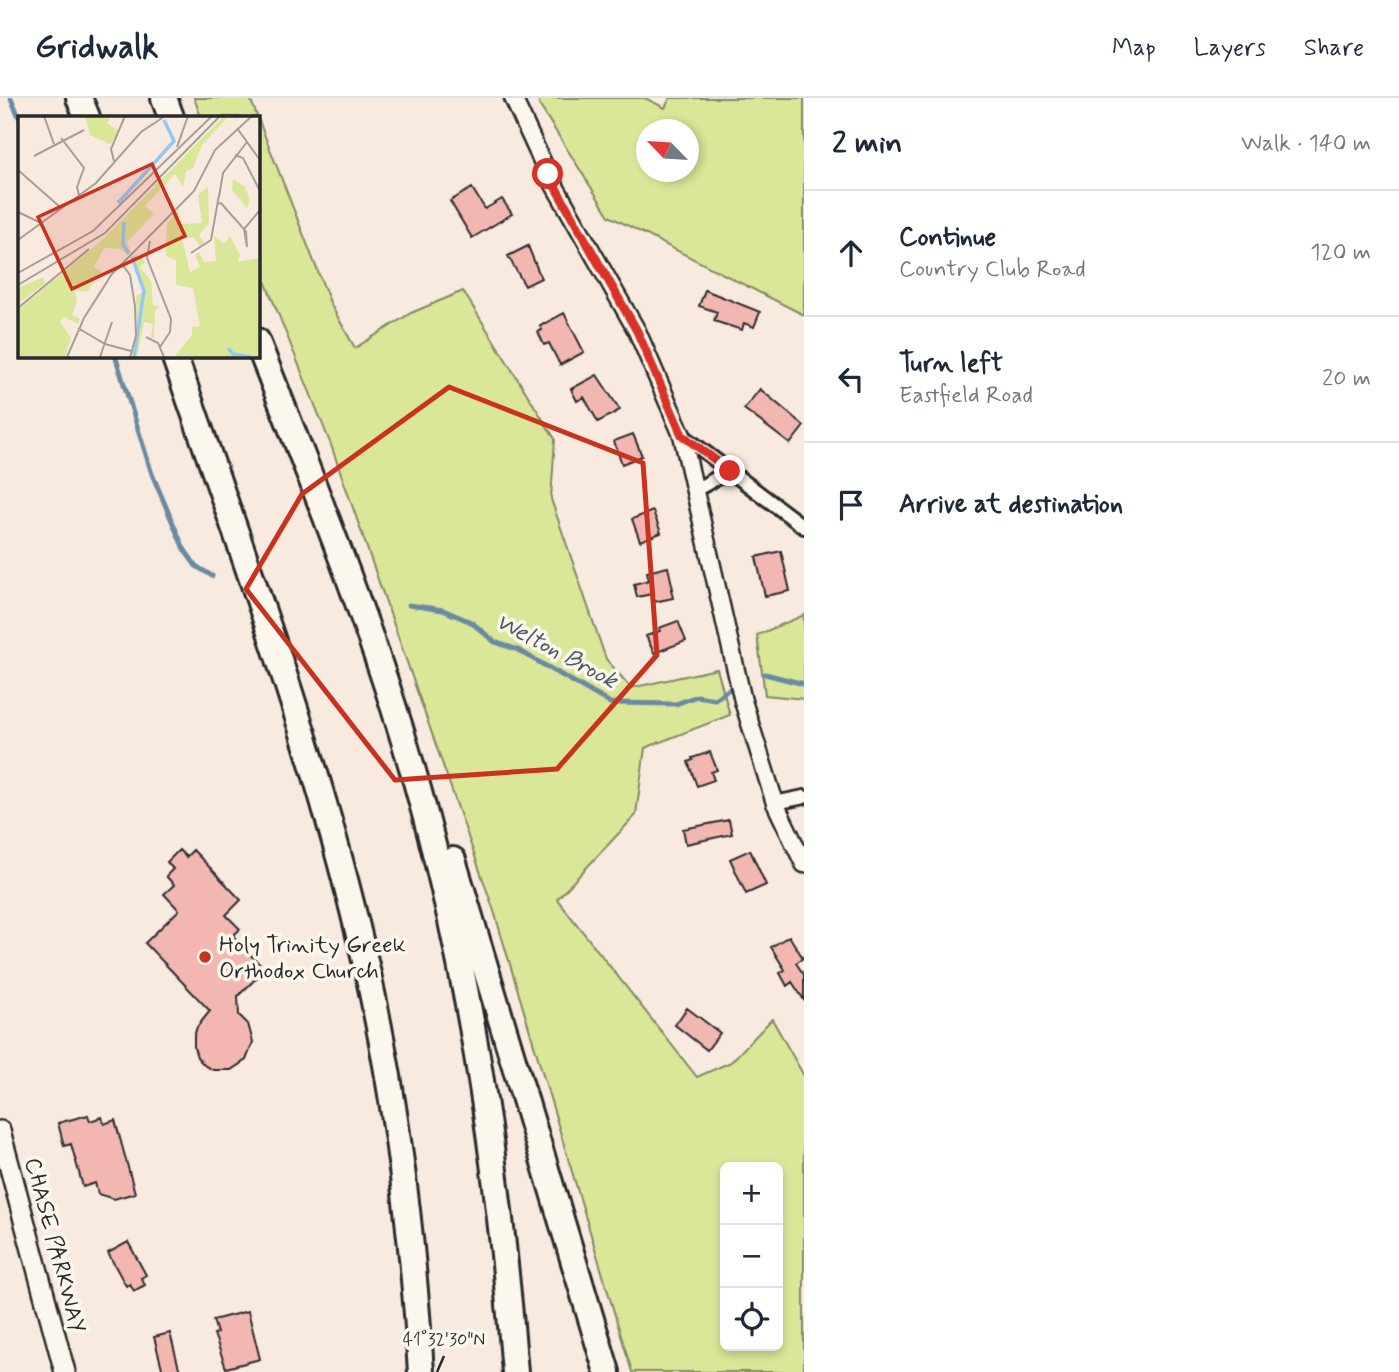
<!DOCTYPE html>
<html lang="en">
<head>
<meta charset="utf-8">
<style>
	body { margin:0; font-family:Mynerve,sans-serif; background:#f6f6f7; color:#1f2937 }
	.controls { position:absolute; right:21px; bottom:21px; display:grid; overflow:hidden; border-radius:10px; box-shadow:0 4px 10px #0003 }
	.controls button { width:63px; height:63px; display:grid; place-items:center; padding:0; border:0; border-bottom:2px solid #e0e1e3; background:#fff; color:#1f2937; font:35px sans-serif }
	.compass { position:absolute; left:636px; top:21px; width:63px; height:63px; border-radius:50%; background:#fff; box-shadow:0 4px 10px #0003; rotate:295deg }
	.stop { position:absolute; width:21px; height:21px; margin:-16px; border:5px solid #d93025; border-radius:50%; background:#fff }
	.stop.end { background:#d93025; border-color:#fff; box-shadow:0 2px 7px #0008 }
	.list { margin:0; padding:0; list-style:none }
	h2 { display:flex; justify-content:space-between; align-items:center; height:91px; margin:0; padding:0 28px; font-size:30px }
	h2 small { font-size:23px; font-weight:400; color:#747a83 }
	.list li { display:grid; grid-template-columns:46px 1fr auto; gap:21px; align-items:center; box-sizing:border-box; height:126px; padding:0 28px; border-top:2px solid #e0e1e3 }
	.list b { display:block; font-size:26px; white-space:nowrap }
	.list p { margin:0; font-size:23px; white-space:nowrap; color:#747a83 }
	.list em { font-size:23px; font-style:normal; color:#747a83 }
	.icon { flex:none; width:38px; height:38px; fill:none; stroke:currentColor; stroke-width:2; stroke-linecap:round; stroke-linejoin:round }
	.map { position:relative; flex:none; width:804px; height:1274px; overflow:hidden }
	header { display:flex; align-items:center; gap:42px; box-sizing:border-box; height:98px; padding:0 35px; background:#fff; border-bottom:2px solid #e0e1e3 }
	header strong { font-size:33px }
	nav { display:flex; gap:38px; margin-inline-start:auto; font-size:24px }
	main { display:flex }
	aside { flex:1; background:#fff }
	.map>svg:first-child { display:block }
</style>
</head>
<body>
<header>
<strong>Gridwalk</strong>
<nav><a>Map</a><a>Layers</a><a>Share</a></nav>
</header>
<main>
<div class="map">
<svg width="804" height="1274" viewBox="0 0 804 1274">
	<rect width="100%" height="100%" fill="#f9eae0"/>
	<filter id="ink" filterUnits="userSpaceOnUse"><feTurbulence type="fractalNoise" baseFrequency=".0143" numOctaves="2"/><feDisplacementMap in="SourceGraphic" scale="14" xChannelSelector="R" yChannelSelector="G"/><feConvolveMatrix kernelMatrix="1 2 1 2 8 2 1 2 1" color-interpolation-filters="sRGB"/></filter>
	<g filter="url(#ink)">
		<path fill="#dae698" stroke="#828862" stroke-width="2" fill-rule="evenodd" d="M 194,0 L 250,0 L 331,207 L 355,250 L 411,215 L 463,193 L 555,341 L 551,401 L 606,561 L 631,590 L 717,571 L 730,617 L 645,650 L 636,717 L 557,801 L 697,979 L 731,964 L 772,921 L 804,978 L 804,1274 L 632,1274 L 494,813 L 331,347 L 257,163 L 257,19 L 201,19 ZM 778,1069 L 778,1248 L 725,1248 L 725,1069 Z
			M 538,0 L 645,0 L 665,10 L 670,0 L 804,0 L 804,217 L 609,118 L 540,8 ZM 646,32 L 688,32 L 688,74 L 646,74 Z
			M 804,517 L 804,601 L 765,597 L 757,537 Z"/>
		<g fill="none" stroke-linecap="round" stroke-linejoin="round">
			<path stroke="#698aa2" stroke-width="5" d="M 11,0 L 19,19
				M 115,257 L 152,376 L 184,451 L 196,468 L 212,478
				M 409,507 L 443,512 L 471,524 L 495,544 L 518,552 L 610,605 L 676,606 L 697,598 L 715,601 L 731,590
				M 765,576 L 804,586"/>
		</g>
		<path fill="#f3b7b2" stroke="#2b2b2b" stroke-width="2" d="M 472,90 L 485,111 L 502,101 L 512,116 L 472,140 L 450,103 Z
			M 528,148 L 541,180 L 525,188 L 508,158 Z
			M 705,192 L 760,214 L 754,229 L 744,225 L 742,232 L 714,223 L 717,214 L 699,208 Z
			M 564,215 L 584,254 L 560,267 L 549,245 L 544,247 L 538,234 L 542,232 L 540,228 Z
			M 597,277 L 620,312 L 598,324 L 584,299 L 577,303 L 571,291 Z
			M 760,291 L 804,328 L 790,346 L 744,311 Z
			M 633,336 L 642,358 L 622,366 L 614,343 Z
			M 653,413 L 661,435 L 640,443 L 632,421 Z
			M 781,453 L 790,493 L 765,498 L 756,459 Z
			M 668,469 L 673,491 L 671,491 L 673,500 L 654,504 L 652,496 L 637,499 L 634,486 L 649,482 L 647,474 Z
			M 678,523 L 686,543 L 654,555 L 646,538 L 660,533 L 659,530 Z
			M 710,654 L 717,672 L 711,674 L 714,682 L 697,688 L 688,664 L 693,662 L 692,660 Z
			M 729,722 L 732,736 L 686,746 L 683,731 Z
			M 179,752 L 186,759 L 193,752 L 241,802 L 226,817 L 240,831 L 233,838 L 265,872 L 238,898 L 239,917 L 248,926 L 253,944 L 246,962 L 231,972 L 213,972 L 204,967 L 197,959 L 194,949 L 194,938 L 197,929 L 210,913 L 145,845 L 179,812 L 164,796 L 174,787 L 166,778 L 173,771 L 167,764 Z
			M 750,752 L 766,787 L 746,796 L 730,761 Z
			M 789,838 L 803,860 L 796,865 L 804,877 L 804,902 L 792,884 L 787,888 L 780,875 L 785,872 L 771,849 Z
			M 687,910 L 720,935 L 707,952 L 675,927 Z
			M 88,1017 L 90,1023 L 102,1019 L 104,1026 L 115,1022 L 135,1095 L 114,1101 L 98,1096 L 95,1085 L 83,1089 L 71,1046 L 64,1048 L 58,1025 Z
			M 128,1144 L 146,1177 L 141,1180 L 145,1187 L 134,1193 L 130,1186 L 126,1188 L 108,1155 Z
			M 248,1213 L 260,1261 L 226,1270 L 214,1236 L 217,1235 L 213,1222 Z
			M 170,1235 L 180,1274 L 163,1274 L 154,1239 Z"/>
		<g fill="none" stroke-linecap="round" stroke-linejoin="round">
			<defs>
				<path id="minor" d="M 682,337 L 804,429
					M 695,392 L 730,373
					M 775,705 L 804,699"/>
				<path id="tertiary" d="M 513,0 L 548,76 L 637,233 L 682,337 L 743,603 L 775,705 L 804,766"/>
				<path id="secondary" d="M 0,1033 L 65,1274"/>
				<path id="motorway" d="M 79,0 L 87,19
					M 164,0 L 171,19
					M 257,243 C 309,376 364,509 405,646 C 467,850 498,1062 515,1274
					M 174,257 C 239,445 309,632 356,825 C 393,973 412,1123 421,1274
					M 453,762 L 607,1274"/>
			</defs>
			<use href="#minor" stroke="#2b2b2b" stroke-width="18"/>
			<use href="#tertiary" stroke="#2b2b2b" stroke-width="21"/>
			<use href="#secondary" stroke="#2b2b2b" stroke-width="24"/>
			<use href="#motorway" stroke="#2b2b2b" stroke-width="30"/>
			<use href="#minor" stroke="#fbf7ec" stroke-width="12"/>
			<use href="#tertiary" stroke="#fbf7ec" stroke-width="16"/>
			<use href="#secondary" stroke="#fbf7ec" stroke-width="19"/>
			<use href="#motorway" stroke="#fbf7ec" stroke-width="24"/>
		</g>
	</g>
	<g fill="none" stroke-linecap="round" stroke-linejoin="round" filter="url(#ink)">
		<path stroke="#d93025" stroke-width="9" d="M 548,76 L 637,233 L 682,337 L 730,373"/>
	</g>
	<path fill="none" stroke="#c8321e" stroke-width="5" stroke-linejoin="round" d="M 449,289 L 643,365 L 657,557 L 557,671 L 395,682 L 246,491 L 302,396 Z"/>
	<path fill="none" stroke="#2b2b2b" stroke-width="2.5" d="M 437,1274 L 444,1258"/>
	<circle fill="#c8321e" stroke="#fbf7ec" stroke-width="2.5" cx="205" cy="859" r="7"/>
	<g text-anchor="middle" stroke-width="7" stroke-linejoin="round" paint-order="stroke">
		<g font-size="23" fill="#2b2b2b" stroke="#fbf7ec" text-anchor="start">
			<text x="219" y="854">Holy Trinity Greek<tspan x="219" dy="26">Orthodox Church</tspan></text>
		</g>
		<g font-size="23" fill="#2b2b2b" stroke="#fbf7ec">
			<text transform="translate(56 1147) rotate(75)" y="8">CHASE PARKWAY</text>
		</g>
		<g font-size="24" font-style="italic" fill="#4a5a66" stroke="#fbf7ec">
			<text transform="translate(557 552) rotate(28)" y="8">Welton Brook</text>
		</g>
	</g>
	<g transform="translate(18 18)">
		<rect width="242" height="242" fill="#f9eae0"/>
		<path d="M 67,0 L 92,2 L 89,7 L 101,15 L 92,28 L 72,19 ZM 206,0 L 211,0 L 184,29 L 175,52 L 168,55 L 165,71 L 157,58 L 127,90 L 136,98 L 109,126 L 113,136 L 109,139 L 103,133 L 86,132 L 76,151 L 84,156 L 69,176 L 57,174 L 59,186 L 54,199 L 62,203 L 60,208 L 46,201 L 42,206 L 53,222 L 47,241 L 0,241 L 0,194 L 82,126 ZM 215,63 L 227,71 L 232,84 L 229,92 L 214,74 ZM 190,71 L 191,107 L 181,119 L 186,127 L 182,131 L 176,121 L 164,123 L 172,156 L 182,151 L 177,139 L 181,136 L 186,146 L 198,145 L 196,120 L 206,128 L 212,120 L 222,139 L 219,146 L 241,142 L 241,241 L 156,241 L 174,219 L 174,211 L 182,210 L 175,172 L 158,169 L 158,144 L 148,140 L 149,108 L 161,92 L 161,108 L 184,107 L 180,79 ZM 118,138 L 128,146 L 122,151 L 133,165 L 135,189 L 142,191 L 137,194 L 136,222 L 133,221 L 135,208 L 126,206 L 119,241 L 113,241 L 119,220 L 118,180 L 125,176 L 113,142 ZM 25,161 L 27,167 L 0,188 L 0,172 Z" fill="#dae698"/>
		<path fill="none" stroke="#93c9f1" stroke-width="3.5" d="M 100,87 L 156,25 L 146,4M 106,106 L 105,128 L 111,138M 114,141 L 126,175 L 116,241M 210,232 L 215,238 L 233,241"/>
		<path fill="none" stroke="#a79e98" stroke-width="2" d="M 26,0 L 36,28M 219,12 L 242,44M 43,22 L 66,52 L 59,71 L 61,79M 159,31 L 170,0M 217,39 L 225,42 L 242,75M 16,40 L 66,14M 96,45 L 93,33 L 107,0M 0,54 L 42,91M 201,81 L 205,57 L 229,26M 199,88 L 203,87 L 209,94 L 226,113 L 228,116 L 229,131 L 226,113 L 242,94M 0,96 L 23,107M 0,124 L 78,67 L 123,16 L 147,0M 132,125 L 129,142 L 153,203 L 152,216 L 142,231M 173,137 L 193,124 L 201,79M 103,147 L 112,159 L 117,190 L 118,220 L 112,241M 0,157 L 75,115 L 194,0M 0,169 L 87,117 L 202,0M 0,192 L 71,133M 60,212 L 87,228 L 113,235M 128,221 L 140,227 L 146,241M 49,241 L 66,202 L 94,158 L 176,75 L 197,34 L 234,0M 82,241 L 94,206"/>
		<path fill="#c8321e" fill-opacity="0.15" stroke="#c8321e" stroke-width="3.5" d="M 134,48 L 167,120 L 54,173 L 20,101 Z"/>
		<rect width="242" height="242" fill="none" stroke="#2b2b2b" stroke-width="3.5"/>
	</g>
	<g font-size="18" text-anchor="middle" fill="#2b2b2b" stroke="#fbf7ec" stroke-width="7" stroke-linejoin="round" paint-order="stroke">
		<text x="444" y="1247">41°32'30"N</text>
	</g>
</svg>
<div class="controls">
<button>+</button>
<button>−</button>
<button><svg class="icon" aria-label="locate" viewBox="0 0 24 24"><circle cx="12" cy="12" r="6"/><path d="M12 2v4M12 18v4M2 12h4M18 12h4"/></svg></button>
</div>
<svg class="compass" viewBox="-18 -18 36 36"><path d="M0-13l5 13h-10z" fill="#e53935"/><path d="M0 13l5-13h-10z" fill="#747a83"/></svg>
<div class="stop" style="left:548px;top:76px"></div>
<div class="stop end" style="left:730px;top:373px"></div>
</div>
<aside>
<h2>2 min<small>Walk · 140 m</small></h2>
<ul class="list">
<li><svg class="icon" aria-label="ahead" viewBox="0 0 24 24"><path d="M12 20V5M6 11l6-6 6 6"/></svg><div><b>Continue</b><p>Country Club Road</p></div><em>120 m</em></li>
<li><svg class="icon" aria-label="left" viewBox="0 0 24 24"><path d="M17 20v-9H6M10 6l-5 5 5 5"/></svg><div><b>Turn left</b><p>Eastfield Road</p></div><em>20 m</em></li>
<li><svg class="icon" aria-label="arrive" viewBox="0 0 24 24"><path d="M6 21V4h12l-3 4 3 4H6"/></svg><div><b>Arrive at destination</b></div></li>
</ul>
</aside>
</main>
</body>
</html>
